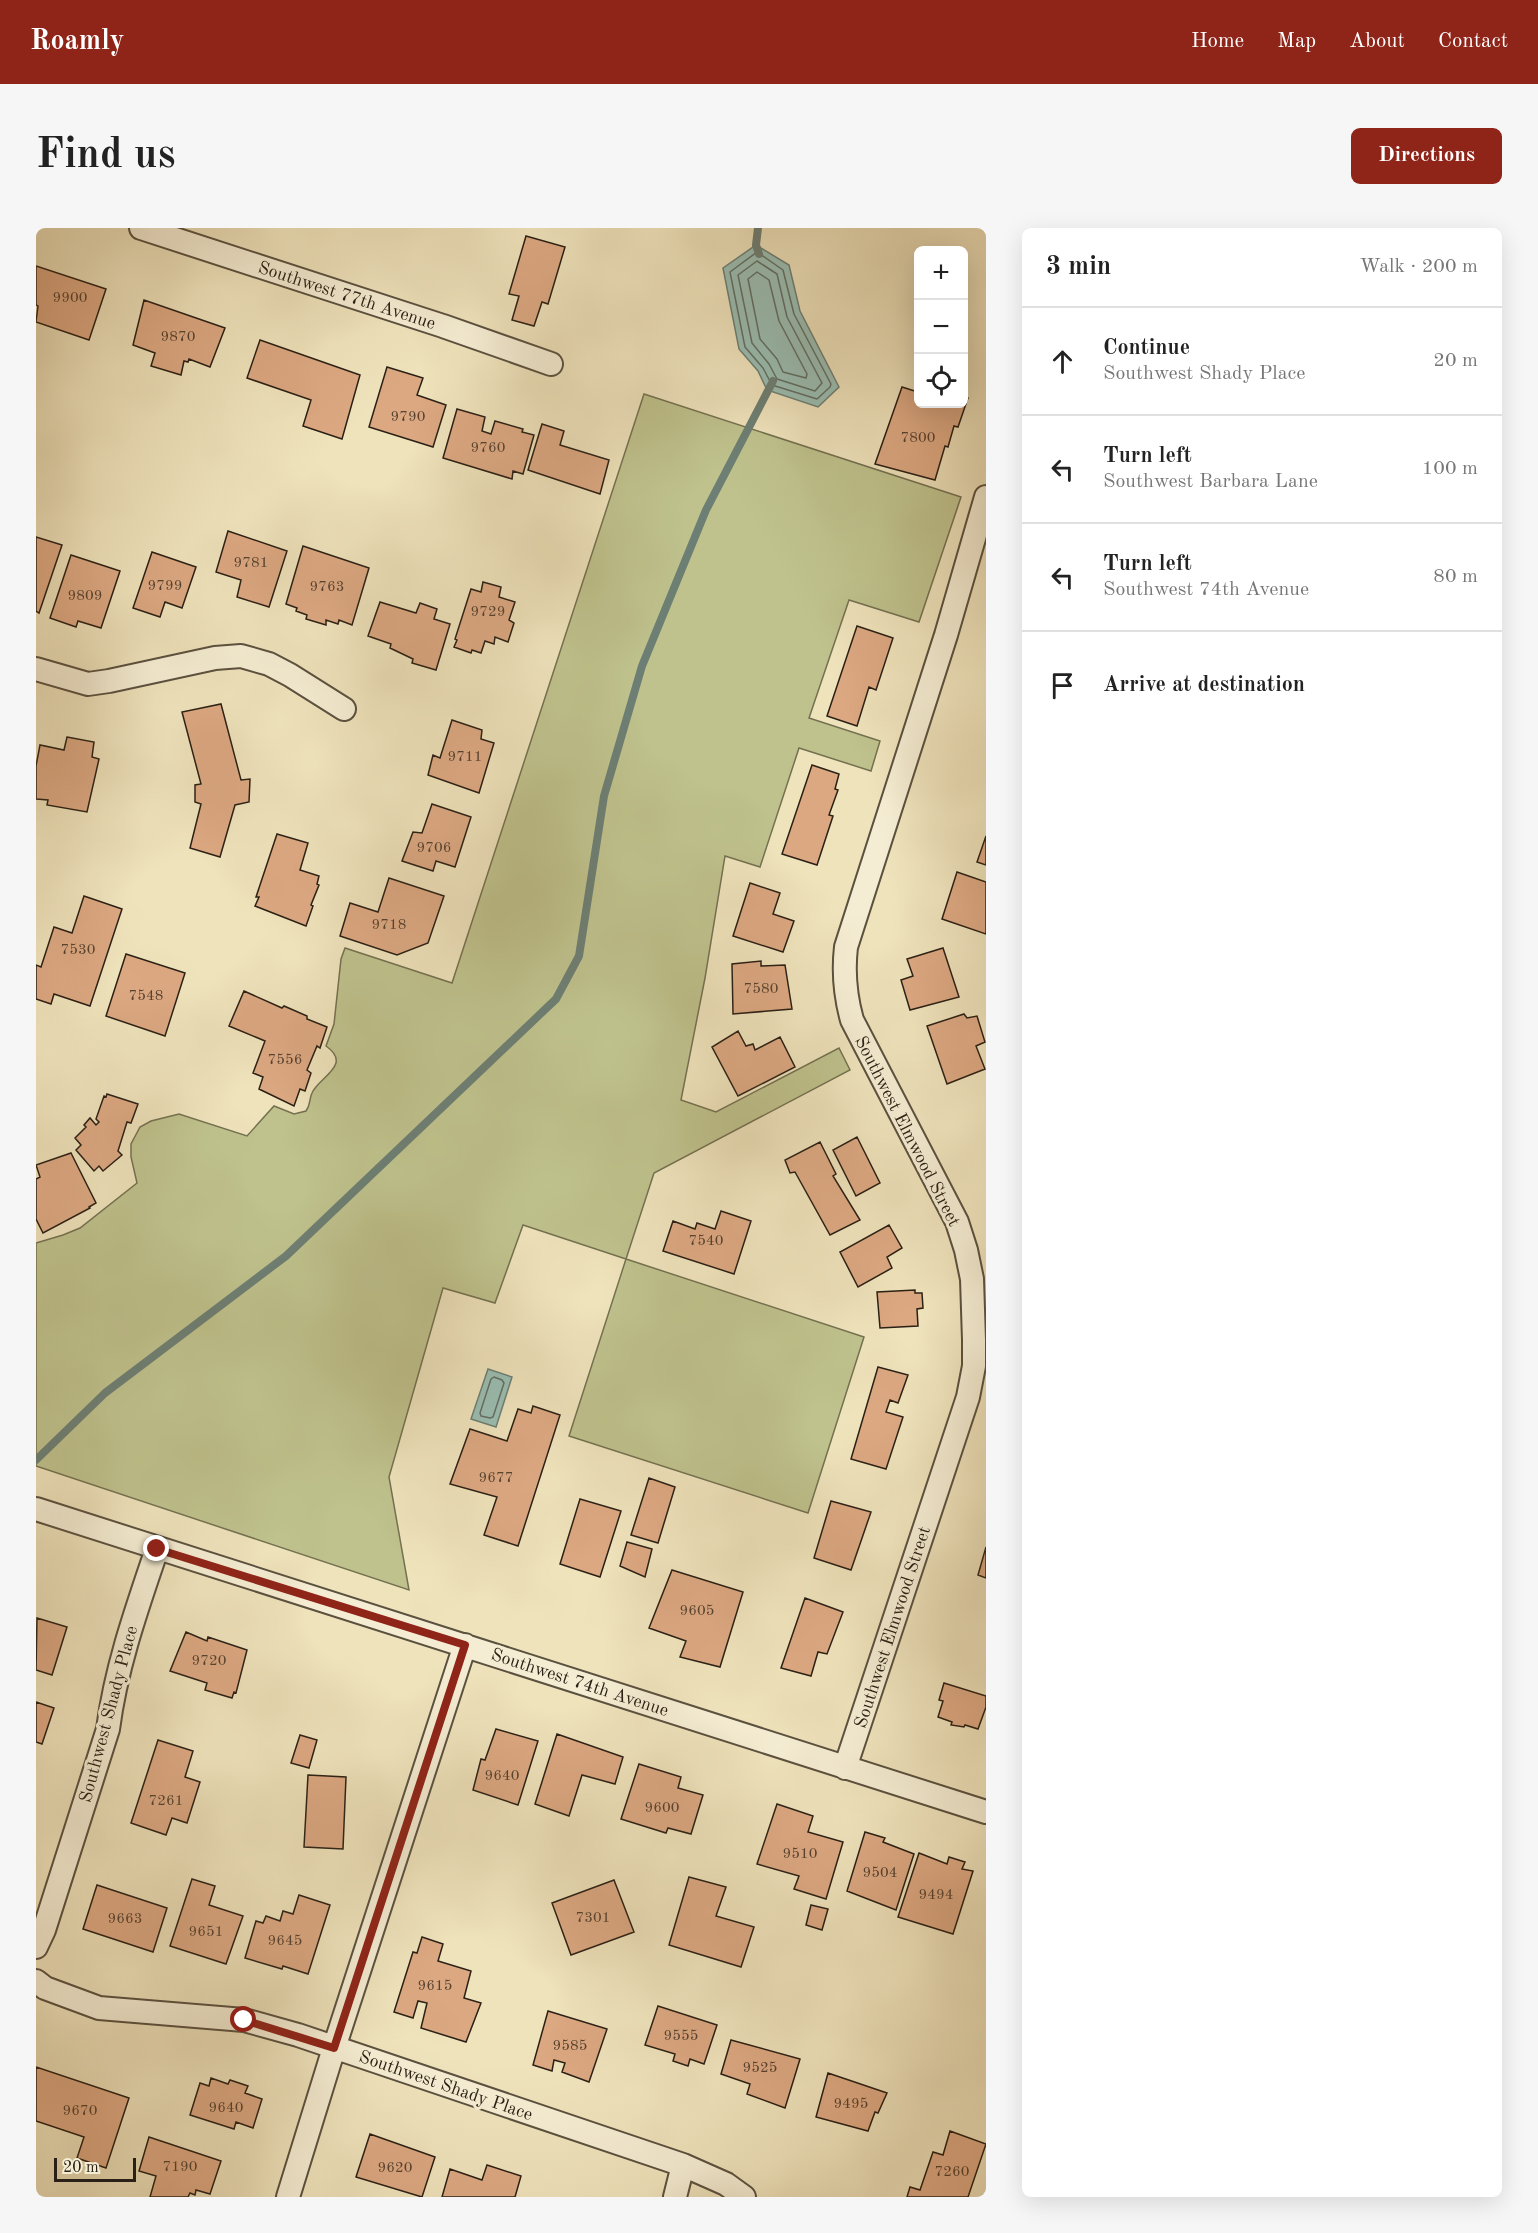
<!DOCTYPE html>
<html lang="en">
<head>
<meta charset="utf-8">
<style>
	body { margin:0; font-family:"Old Standard TT",serif; background:#f6f6f6; color:#222 }
	.controls { position:absolute; right:18px; top:18px; display:grid; overflow:hidden; border-radius:9px; box-shadow:0 6px 24px #0002 }
	.controls button { width:54px; height:54px; display:grid; place-items:center; padding:0; border:0; border-bottom:2px solid #e0e0e0; background:#fff; color:#222; font:30px sans-serif }
	.scale { position:absolute; left:18px; bottom:15px; width:82px; box-sizing:border-box; padding-left:6px; border:3px solid #2a2015; border-top:0; font-size:16px; line-height:21px; white-space:nowrap; color:#2a2015; -webkit-text-stroke:4px #f5edd3; paint-order:stroke }
	.stop { position:absolute; width:18px; height:18px; margin:-14px; border:4px solid #8f2418; border-radius:50%; background:#fff }
	.stop.end { background:#8f2418; border-color:#fff; box-shadow:0 2px 6px #0008 }
	.list { margin:0; padding:0; list-style:none }
	h2 { display:flex; justify-content:space-between; align-items:center; height:78px; margin:0; padding:0 24px; font-size:26px }
	h2 small { font-size:20px; font-weight:400; color:#767676 }
	.list li { display:grid; grid-template-columns:39px 1fr auto; gap:18px; align-items:center; box-sizing:border-box; height:108px; padding:0 24px; border-top:2px solid #e0e0e0 }
	.list b { display:block; font-size:22px; white-space:nowrap }
	.list p { margin:0; font-size:20px; white-space:nowrap; color:#767676 }
	.list em { font-size:20px; font-style:normal; color:#767676 }
	.icon { flex:none; width:33px; height:33px; fill:none; stroke:currentColor; stroke-width:2; stroke-linecap:round; stroke-linejoin:round }
	.map { position:relative; flex:none; width:950px; height:1969px; overflow:hidden; border-radius:9px }
	header { display:flex; align-items:center; gap:36px; box-sizing:border-box; height:84px; padding:0 30px; background:#8f2418; color:#fff }
	header strong { font-size:28px }
	nav { display:flex; gap:33px; margin-inline-start:auto; font-size:21px }
	.intro { display:flex; align-items:center; justify-content:space-between; box-sizing:border-box; height:144px; padding:0 36px }
	h1 { margin:0; font-size:42px }
	.button { padding:15px 27px; border-radius:9px; background:#8f2418; color:#fff; font-size:21px; font-weight:700 }
	main { display:flex; gap:36px; padding:0 36px }
	aside { flex:1; background:#fff; border-radius:9px; box-shadow:0 6px 24px #0002 }
	.map>svg:first-child { display:block }
</style>
</head>
<body>
<header>
<strong>Roamly</strong>
<nav><a>Home</a><a>Map</a><a>About</a><a>Contact</a></nav>
</header>
<div class="intro"><h1>Find us</h1><a class="button">Directions</a></div>
<main>
<div class="map">
<svg width="950" height="1969" viewBox="0 0 950 1969">
	<rect width="100%" height="100%" fill="#efe3bc"/>
	<filter id="stains"><feTurbulence type="fractalNoise" baseFrequency=".00333" numOctaves="4"/><feColorMatrix values="0 0 0 0 .2 0 0 0 0 .09 0 0 0 0 .02 0 0 0 .5 -.17"/></filter>
	<radialGradient id="worn" r=".72"><stop offset=".6" stop-color="#630" stop-opacity="0"/><stop offset="1" stop-color="#630" stop-opacity=".3"/></radialGradient>
	<path fill="#bfc28d" stroke="#747151" stroke-width="1.5" d="M 608,166 L 925,269 L 883,394 L 813,372 L 773,490 L 844,513 L 835,543 L 763,520 L 724,639 L 689,628 L 669,750 L 645,872 L 680,884 L 803,820 L 814,842 L 618,945 L 590,1031 L 828,1109 L 772,1285 L 533,1208 L 590,1031 L 487,997 L 459,1075 L 407,1060 L 353,1249 L 373,1362 L 0,1238 L 0,1015 L 27,1007 L 44,1000 L 101,955 L 95,929 L 95,916 L 104,899 L 115,893 L 143,886 L 211,908 L 238,878 L 258,886 L 270,883 C 275,876 273,871 276,865 C 283,849 317,837 290,818 L 298,796 L 305,731 L 309,720 L 416,755 Z"/>
	<path fill="#9abeb3" stroke="#6d7f74" stroke-width="1.5" d="M 720,17 L 753,37 L 764,83 L 803,159 L 782,179 L 731,162 L 722,143 L 703,121 L 687,40 Z
		M 452,1141 L 476,1149 L 460,1199 L 435,1191 Z"/>
	<g fill="none" stroke-linecap="round" stroke-linejoin="round">
		<path stroke="#626f64" stroke-width="1.5" d="M 721,24 L 747,42 L 758,86 L 795,156 L 794,159 L 781,171 L 736,157 L 727,140 L 709,119 L 694,44 Z
			M 721,33 L 741,46 L 751,89 L 786,155 L 779,163 L 741,151 L 733,136 L 716,115 L 702,47 Z
			M 721,44 L 733,52 L 743,93 L 771,146 L 770,150 L 747,144 L 741,131 L 724,111 L 712,51 Z
			M 458,1149 L 466,1152 L 468,1155 L 457,1189 L 454,1190 L 445,1188 L 444,1185 L 455,1151 Z"/>
		<path stroke="#6d7f74" stroke-width="8" d="M 722,0 L 720,17 L 723,26
			M 0,1232 L 69,1165 L 250,1028 L 520,771 L 543,728 L 568,568 L 606,438 L 670,282 L 737,153"/>
	</g>
	<path fill="#dca882" stroke="#2a2015" stroke-width="1.5" d="M 490,8 L 529,19 L 512,76 L 506,74 L 498,98 L 476,92 L 483,68 L 473,66 Z
		M 0,38 L 70,61 L 53,112 L 0,94 L 2,78 L 0,77 Z
		M 108,72 L 189,100 L 174,139 L 153,131 L 152,134 L 148,133 L 145,147 L 115,138 L 119,125 L 97,117 Z
		M 224,112 L 324,147 L 306,211 L 267,198 L 275,172 L 211,150 Z
		M 351,139 L 387,150 L 381,167 L 410,177 L 397,219 L 333,199 Z
		M 866,159 L 882,164 L 882,176 L 927,176 L 927,168 L 932,170 L 922,199 L 918,198 L 912,219 L 909,218 L 899,252 L 839,236 Z
		M 421,181 L 449,189 L 446,203 L 455,206 L 459,193 L 487,201 L 486,204 L 498,207 L 487,246 L 477,243 L 476,251 L 407,230 Z
		M 506,196 L 528,203 L 524,217 L 573,232 L 564,266 L 492,242 Z
		M 192,303 L 251,323 L 233,379 L 201,369 L 205,352 L 180,344 Z
		M 0,309 L 26,317 L 3,385 L 0,383 Z
		M 267,318 L 333,340 L 316,397 L 303,392 L 302,396 L 290,392 L 290,397 L 270,391 L 271,387 L 260,383 L 261,380 L 250,376 Z
		M 116,324 L 160,339 L 146,380 L 129,374 L 124,389 L 97,380 Z
		M 35,327 L 84,343 L 65,400 L 42,393 L 40,399 L 14,390 Z
		M 447,354 L 465,359 L 463,369 L 479,374 L 473,392 L 478,395 L 472,414 L 459,409 L 458,416 L 449,413 L 445,425 L 436,422 L 435,425 L 418,419 L 421,412 L 419,411 L 435,361 L 445,364 Z
		M 344,374 L 380,385 L 384,375 L 401,381 L 398,391 L 414,396 L 400,442 L 376,435 L 377,431 L 354,420 L 355,416 L 332,408 Z
		M 821,398 L 857,410 L 840,462 L 833,459 L 821,498 L 791,488 Z
		M 185,476 L 205,552 L 214,551 L 213,574 L 199,577 L 184,629 L 154,620 L 165,576 L 159,574 L 159,557 L 165,556 L 146,484 Z
		M 416,492 L 446,502 L 445,511 L 458,515 L 443,565 L 392,547 L 397,527 L 404,530 Z
		M 31,509 L 58,514 L 56,529 L 63,531 L 51,584 L 11,577 L 12,572 L 0,571 L 0,538 L 4,517 L 28,522 Z
		M 776,537 L 803,546 L 799,561 L 802,562 L 793,587 L 797,588 L 781,637 L 746,626 Z
		M 396,576 L 435,589 L 419,639 L 400,633 L 397,643 L 366,633 L 377,604 L 386,605 Z
		M 241,606 L 272,615 L 264,642 L 283,648 L 281,656 L 283,657 L 275,677 L 277,678 L 270,698 L 219,678 L 223,669 L 220,669 Z
		M 950,608 L 950,637 L 941,634 Z
		M 921,644 L 950,654 L 950,706 L 906,691 Z
		M 353,650 L 408,668 L 392,715 L 361,727 L 304,708 L 314,675 L 342,684 Z
		M 714,655 L 744,665 L 737,686 L 758,693 L 747,724 L 697,708 Z
		M 48,668 L 86,681 L 54,778 L 18,766 L 15,776 L 0,771 L 0,737 L 5,739 L 18,699 L 36,705 Z
		M 907,720 L 923,769 L 874,782 L 865,752 L 877,748 L 871,731 Z
		M 90,726 L 149,745 L 129,808 L 70,788 Z
		M 725,733 L 725,738 L 749,737 L 756,781 L 697,786 L 696,736 Z
		M 208,763 L 246,780 L 248,778 L 271,788 L 271,791 L 291,799 L 284,820 L 281,818 L 271,842 L 275,845 L 269,863 L 264,861 L 258,878 L 223,861 L 227,849 L 217,845 L 229,813 L 193,798 Z
		M 928,786 L 931,790 L 941,788 L 949,814 L 940,818 L 949,841 L 911,856 L 891,798 Z
		M 702,803 L 710,818 L 717,816 L 719,822 L 744,809 L 759,839 L 702,868 L 676,819 Z
		M 71,866 L 102,876 L 95,895 L 91,894 L 82,923 L 86,927 L 67,943 L 63,938 L 58,943 L 40,922 L 45,917 L 39,910 L 50,899 L 48,897 L 54,890 L 60,897 L 63,894 L 60,891 L 68,868 L 70,869 Z
		M 821,909 L 844,955 L 820,968 L 797,922 Z
		M 784,914 L 800,946 L 797,948 L 824,992 L 794,1007 L 759,944 L 754,945 L 749,932 Z
		M 35,925 L 60,975 L 53,979 L 54,980 L 7,1005 L 0,991 L 0,951 L 4,949 L 0,937 Z
		M 685,983 L 715,993 L 698,1046 L 627,1023 L 637,993 L 659,1001 L 661,995 L 679,1001 Z
		M 853,997 L 866,1020 L 851,1029 L 856,1040 L 822,1059 L 804,1024 Z
		M 879,1062 L 879,1065 L 886,1065 L 887,1080 L 881,1081 L 882,1098 L 844,1100 L 841,1064 Z
		M 842,1139 L 872,1147 L 862,1175 L 854,1172 L 850,1184 L 867,1189 L 850,1241 L 815,1231 Z
		M 497,1178 L 524,1187 L 482,1318 L 448,1307 L 461,1269 L 414,1256 L 434,1201 L 471,1213 L 482,1181 L 495,1185 Z
		M 613,1250 L 639,1259 L 622,1315 L 595,1307 Z
		M 544,1271 L 585,1283 L 564,1349 L 524,1336 Z
		M 795,1273 L 835,1284 L 815,1342 L 778,1330 Z
		M 591,1314 L 616,1321 L 609,1349 L 584,1338 Z
		M 950,1319 L 950,1350 L 942,1347 Z
		M 636,1342 L 707,1364 L 684,1439 L 644,1429 L 650,1413 L 613,1400 Z
		M 769,1370 L 807,1384 L 791,1426 L 782,1424 L 775,1448 L 745,1440 Z
		M 1,1390 L 31,1399 L 16,1447 L 0,1442 Z
		M 150,1404 L 171,1413 L 172,1409 L 211,1422 L 200,1465 L 198,1464 L 196,1470 L 169,1462 L 171,1455 L 134,1443 Z
		M 908,1455 L 950,1468 L 950,1479 L 942,1501 L 929,1497 L 928,1499 L 915,1497 L 916,1494 L 902,1489 L 907,1473 L 903,1472 Z
		M 0,1474 L 18,1480 L 6,1516 L 0,1514 Z
		M 460,1501 L 502,1513 L 482,1577 L 437,1562 L 445,1531 L 449,1532 Z
		M 521,1506 L 587,1529 L 579,1556 L 546,1547 L 533,1588 L 499,1576 Z
		M 264,1507 L 281,1512 L 273,1540 L 255,1535 Z
		M 122,1512 L 157,1523 L 149,1549 L 164,1554 L 151,1595 L 136,1590 L 130,1607 L 95,1595 Z
		M 603,1536 L 645,1549 L 642,1560 L 667,1567 L 655,1606 L 632,1600 L 630,1605 L 585,1591 Z
		M 272,1547 L 310,1549 L 307,1621 L 268,1619 Z
		M 741,1576 L 777,1588 L 772,1604 L 807,1614 L 790,1671 L 758,1661 L 763,1648 L 721,1636 Z
		M 829,1604 L 849,1610 L 847,1614 L 878,1626 L 860,1682 L 811,1663 Z
		M 883,1625 L 911,1636 L 913,1629 L 929,1634 L 926,1641 L 937,1643 L 917,1706 L 862,1689 Z
		M 653,1649 L 690,1659 L 680,1688 L 718,1699 L 705,1739 L 633,1717 Z
		M 156,1651 L 179,1658 L 173,1677 L 207,1688 L 190,1736 L 134,1718 Z
		M 578,1652 L 598,1704 L 535,1727 L 516,1675 Z
		M 61,1657 L 131,1680 L 117,1724 L 47,1701 Z
		M 263,1667 L 294,1677 L 272,1746 L 247,1738 L 246,1741 L 209,1730 L 220,1693 L 227,1695 L 230,1688 L 244,1693 L 247,1683 L 257,1686 Z
		M 775,1677 L 792,1681 L 786,1702 L 770,1697 Z
		M 386,1709 L 407,1716 L 402,1733 L 435,1743 L 428,1770 L 445,1775 L 430,1814 L 385,1800 L 391,1775 L 382,1773 L 377,1790 L 358,1784 L 377,1724 L 381,1725 Z
		M 622,1778 L 681,1797 L 668,1836 L 654,1831 L 652,1838 L 637,1833 L 639,1826 L 609,1817 Z
		M 512,1783 L 571,1801 L 553,1854 L 526,1844 L 529,1835 L 518,1832 L 516,1843 L 497,1837 Z
		M 695,1812 L 764,1831 L 749,1880 L 711,1866 L 714,1856 L 685,1846 Z
		M 0,1839 L 93,1870 L 70,1940 L 41,1930 L 48,1909 L 0,1893 Z
		M 792,1845 L 851,1865 L 842,1885 L 839,1884 L 832,1903 L 780,1889 Z
		M 175,1850 L 192,1856 L 194,1852 L 212,1858 L 209,1865 L 226,1871 L 217,1900 L 200,1894 L 198,1901 L 154,1887 L 164,1855 L 173,1858 Z
		M 914,1903 L 950,1916 L 932,1969 L 871,1969 L 874,1959 L 884,1962 L 897,1924 L 907,1927 Z
		M 334,1906 L 399,1929 L 386,1969 L 320,1949 Z
		M 113,1909 L 185,1933 L 174,1966 L 160,1962 L 159,1967 L 154,1965 L 152,1969 L 114,1969 L 120,1948 L 103,1943 Z
		M 451,1937 L 485,1948 L 479,1969 L 406,1969 L 414,1941 L 446,1952 Z"/>
	<g fill="none" stroke-linecap="round" stroke-linejoin="round">
		<defs>
			<path id="minor" d="M 105,0 L 407,98 L 515,136
				M 0,441 L 52,456 L 73,453 L 179,430 L 205,428 L 233,436 L 254,447 L 308,481
				M 0,1281 L 950,1584
				M 809,1540 L 932,1169 L 938,1138 L 938,1112 L 936,1051 L 930,1022 L 921,994 L 816,792 C 809,767 807,745 810,719 L 910,407 L 950,269
				M 0,1719 L 8,1702 L 72,1501 C 80,1439 101,1380 121,1321
				M 0,1753 L 9,1760 L 63,1780 L 208,1792 L 262,1807 L 647,1937 L 690,1956 L 708,1969
				M 252,1969 L 298,1820 L 429,1417
				M 639,1969 L 647,1937"/>
		</defs>
		<use href="#minor" stroke="#5b513f" stroke-width="26"/>
		<use href="#minor" stroke="#f5edd3" stroke-width="22"/>
	</g>
	<g fill="none" stroke-linecap="round" stroke-linejoin="round">
		<path stroke="#8f2418" stroke-width="8" d="M 121,1321 L 429,1417 L 298,1820 L 208,1792"/>
	</g>
	<g text-anchor="middle" stroke-width="6" stroke-linejoin="round" paint-order="stroke">
		<g font-size="15" fill="#564230">
			<text x="34" y="74">9900</text>
			<text x="142" y="113">9870</text>
			<text x="372" y="193">9790</text>
			<text x="882" y="214">7800</text>
			<text x="452" y="224">9760</text>
			<text x="215" y="339">9781</text>
			<text x="129" y="362">9799</text>
			<text x="291" y="363">9763</text>
			<text x="49" y="372">9809</text>
			<text x="452" y="388">9729</text>
			<text x="429" y="533">9711</text>
			<text x="398" y="624">9706</text>
			<text x="353" y="701">9718</text>
			<text x="42" y="726">7530</text>
			<text x="725" y="765">7580</text>
			<text x="110" y="772">7548</text>
			<text x="249" y="836">7556</text>
			<text x="670" y="1017">7540</text>
			<text x="460" y="1254">9677</text>
			<text x="661" y="1387">9605</text>
			<text x="173" y="1437">9720</text>
			<text x="466" y="1552">9640</text>
			<text x="130" y="1577">7261</text>
			<text x="626" y="1584">9600</text>
			<text x="764" y="1630">9510</text>
			<text x="844" y="1649">9504</text>
			<text x="900" y="1671">9494</text>
			<text x="557" y="1694">7301</text>
			<text x="89" y="1695">9663</text>
			<text x="170" y="1708">9651</text>
			<text x="249" y="1717">9645</text>
			<text x="399" y="1762">9615</text>
			<text x="645" y="1812">9555</text>
			<text x="534" y="1822">9585</text>
			<text x="724" y="1844">9525</text>
			<text x="815" y="1880">9495</text>
			<text x="190" y="1884">9640</text>
			<text x="44" y="1887">9670</text>
			<text x="144" y="1943">7190</text>
			<text x="359" y="1944">9620</text>
			<text x="916" y="1948">7260</text>
		</g>
		<g font-size="18" fill="#2a2015" stroke="#f5edd3">
			<text transform="translate(311 67) rotate(18)" y="6">Southwest 77th Avenue</text>
			<text transform="translate(872 903) rotate(63)" y="6">Southwest Elmwood Street</text>
			<text transform="translate(856 1399) rotate(-72)" y="6">Southwest Elmwood Street</text>
			<text transform="translate(544 1454) rotate(18)" y="6">Southwest 74th Avenue</text>
			<text transform="translate(72 1486) rotate(-75)" y="6">Southwest Shady Place</text>
			<text transform="translate(410 1857) rotate(19)" y="6">Southwest Shady Place</text>
		</g>
	</g>
	<rect width="100%" height="100%" filter="url(#stains)"/>
	<rect width="100%" height="100%" fill="url(#worn)"/>
</svg>
<div class="controls">
<button>+</button>
<button>−</button>
<button><svg class="icon" aria-label="locate" viewBox="0 0 24 24"><circle cx="12" cy="12" r="6"/><path d="M12 2v4M12 18v4M2 12h4M18 12h4"/></svg></button>
</div>
<div class="scale">20 m</div>
<div class="stop" style="left:208px;top:1792px"></div>
<div class="stop end" style="left:121px;top:1321px"></div>
</div>
<aside>
<h2>3 min<small>Walk · 200 m</small></h2>
<ul class="list">
<li><svg class="icon" aria-label="ahead" viewBox="0 0 24 24"><path d="M12 20V5M6 11l6-6 6 6"/></svg><div><b>Continue</b><p>Southwest Shady Place</p></div><em>20 m</em></li>
<li><svg class="icon" aria-label="left" viewBox="0 0 24 24"><path d="M17 20v-9H6M10 6l-5 5 5 5"/></svg><div><b>Turn left</b><p>Southwest Barbara Lane</p></div><em>100 m</em></li>
<li><svg class="icon" aria-label="left" viewBox="0 0 24 24"><path d="M17 20v-9H6M10 6l-5 5 5 5"/></svg><div><b>Turn left</b><p>Southwest 74th Avenue</p></div><em>80 m</em></li>
<li><svg class="icon" aria-label="arrive" viewBox="0 0 24 24"><path d="M6 21V4h12l-3 4 3 4H6"/></svg><div><b>Arrive at destination</b></div></li>
</ul>
</aside>
</main>
</body>
</html>
